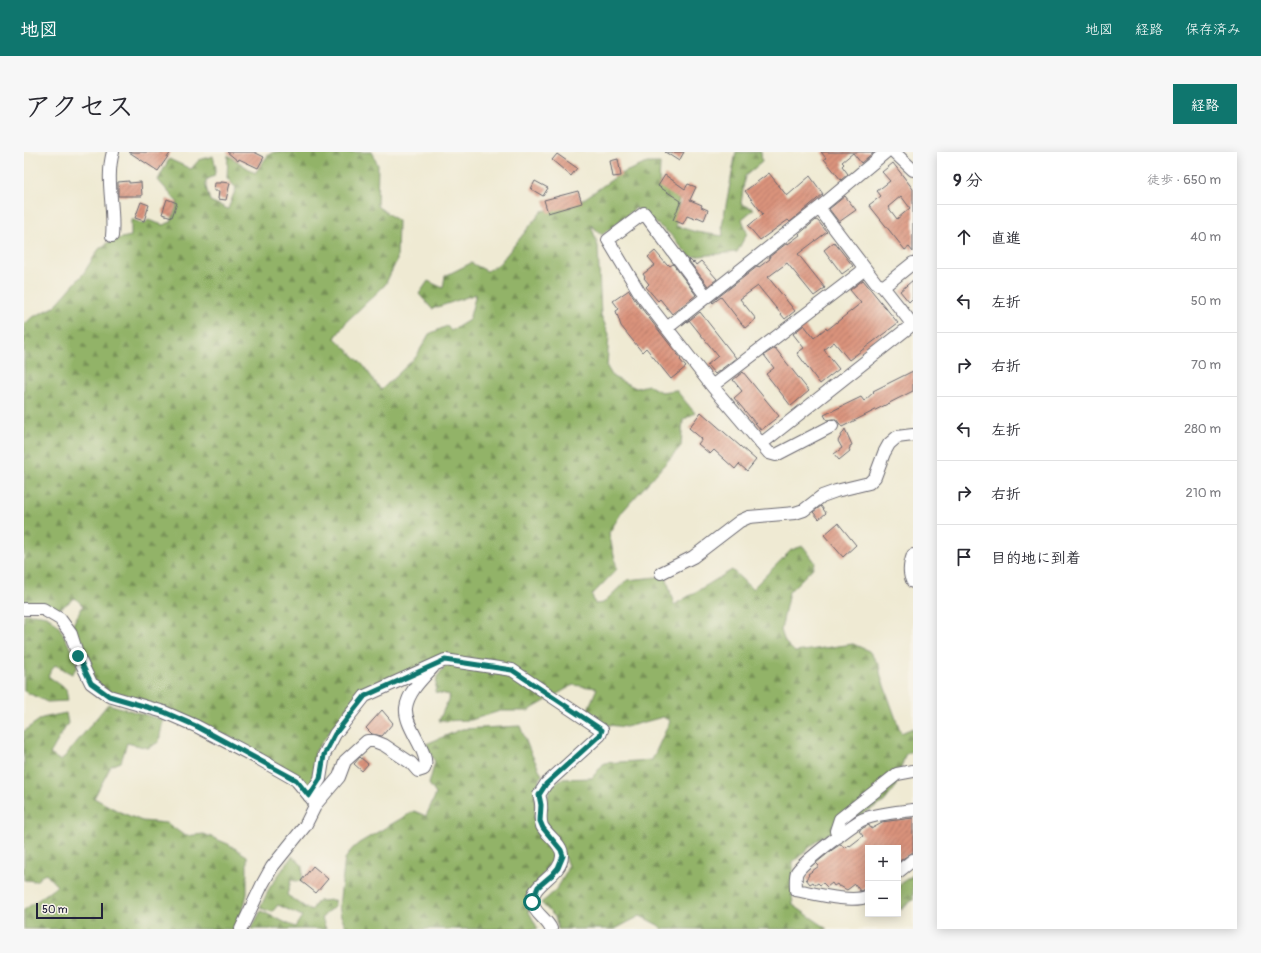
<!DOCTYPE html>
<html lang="ja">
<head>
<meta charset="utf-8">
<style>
	body { margin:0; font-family:Pangolin,"Klee One",sans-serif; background:#f7f7f7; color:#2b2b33 }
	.controls { position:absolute; right:12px; bottom:12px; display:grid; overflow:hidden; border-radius:0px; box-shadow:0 2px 10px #0003 }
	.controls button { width:36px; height:36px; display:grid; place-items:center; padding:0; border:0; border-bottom:1px solid #e1e1e2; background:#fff; color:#2b2b33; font:20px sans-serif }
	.scale { position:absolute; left:12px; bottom:10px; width:67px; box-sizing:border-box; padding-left:4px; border:2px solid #22223b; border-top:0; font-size:11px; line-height:14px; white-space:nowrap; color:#22223b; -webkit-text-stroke:3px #f7f3e8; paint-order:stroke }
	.stop { position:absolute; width:12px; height:12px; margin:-9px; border:3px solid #0f766e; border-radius:50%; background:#fff }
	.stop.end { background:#0f766e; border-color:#fff; box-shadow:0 1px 4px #0008 }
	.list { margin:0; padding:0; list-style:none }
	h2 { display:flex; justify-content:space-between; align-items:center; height:52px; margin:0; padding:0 16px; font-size:17px }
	h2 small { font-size:13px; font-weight:400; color:#7c7c81 }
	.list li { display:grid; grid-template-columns:26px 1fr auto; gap:12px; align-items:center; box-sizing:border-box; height:64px; padding:0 16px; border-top:1px solid #e1e1e2 }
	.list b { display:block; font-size:15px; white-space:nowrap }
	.list em { font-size:13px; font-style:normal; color:#7c7c81 }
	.icon { flex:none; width:22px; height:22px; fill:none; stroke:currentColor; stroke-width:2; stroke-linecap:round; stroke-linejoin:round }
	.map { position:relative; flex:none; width:889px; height:777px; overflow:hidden; border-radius:0px }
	header { display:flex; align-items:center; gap:24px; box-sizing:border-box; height:56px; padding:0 20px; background:#0f766e; color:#fff }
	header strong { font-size:19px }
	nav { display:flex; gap:22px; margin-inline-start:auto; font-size:14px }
	.intro { display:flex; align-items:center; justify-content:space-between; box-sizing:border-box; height:96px; padding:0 24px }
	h1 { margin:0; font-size:28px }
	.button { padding:10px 18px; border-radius:0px; background:#0f766e; color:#fff; font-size:14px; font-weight:700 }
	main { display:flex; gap:24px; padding:0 24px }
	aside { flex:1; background:#fff; border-radius:0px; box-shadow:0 2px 10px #0003 }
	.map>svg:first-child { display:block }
</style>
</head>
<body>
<header>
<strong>地図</strong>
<nav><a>地図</a><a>経路</a><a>保存済み</a></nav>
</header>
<div class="intro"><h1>アクセス</h1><a class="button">経路</a></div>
<main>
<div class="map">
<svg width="889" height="777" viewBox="0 0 889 777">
	<defs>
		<pattern id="forest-firs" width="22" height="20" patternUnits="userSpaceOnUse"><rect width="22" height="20" fill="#92b368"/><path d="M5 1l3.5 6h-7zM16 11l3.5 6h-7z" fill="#779157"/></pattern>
		<pattern id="building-hatch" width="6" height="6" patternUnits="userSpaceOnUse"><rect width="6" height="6" fill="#da937b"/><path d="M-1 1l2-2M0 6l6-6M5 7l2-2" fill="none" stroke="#b07866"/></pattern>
	</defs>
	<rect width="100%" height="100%" fill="#f7f3e8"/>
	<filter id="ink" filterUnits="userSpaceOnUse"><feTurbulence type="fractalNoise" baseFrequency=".025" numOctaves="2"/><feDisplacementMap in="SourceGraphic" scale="8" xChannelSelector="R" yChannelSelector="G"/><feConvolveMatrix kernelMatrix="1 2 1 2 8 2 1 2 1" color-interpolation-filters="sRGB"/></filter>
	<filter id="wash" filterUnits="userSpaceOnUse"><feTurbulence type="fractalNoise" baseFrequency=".012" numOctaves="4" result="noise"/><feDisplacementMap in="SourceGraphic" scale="16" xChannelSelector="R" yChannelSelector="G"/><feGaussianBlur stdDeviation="0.9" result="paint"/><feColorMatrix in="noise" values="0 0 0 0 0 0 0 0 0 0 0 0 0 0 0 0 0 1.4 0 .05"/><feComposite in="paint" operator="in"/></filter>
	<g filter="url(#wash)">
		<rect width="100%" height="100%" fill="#efead3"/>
		<path fill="url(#forest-firs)" stroke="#5a6a52" d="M 251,0 L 347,0 L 354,13 L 353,54 L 374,69 L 373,108 L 361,133 L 323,169 L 311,186 L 339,213 L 357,238 L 392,205 L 405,182 L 423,174 L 427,179 L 445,168 L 452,142 L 408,157 L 395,142 L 404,129 L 419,136 L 421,124 L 447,111 L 463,119 L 475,112 L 518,59 L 551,53 L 596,22 L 623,11 L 636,11 L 635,34 L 655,45 L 652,74 L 672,80 L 699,84 L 698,74 L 712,0 L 737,0 L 738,10 L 721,24 L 717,52 L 730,57 L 718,67 L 723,81 L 713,100 L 666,105 L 645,81 L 612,56 L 578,83 L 567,73 L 574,94 L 577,163 L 585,182 L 583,215 L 589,225 L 612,236 L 624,233 L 637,240 L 652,238 L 671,261 L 659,268 L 657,294 L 598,360 L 585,381 L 593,417 L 568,443 L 571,452 L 579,451 L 603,428 L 642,424 L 650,453 L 708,418 L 728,437 L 767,398 L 779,394 L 791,410 L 788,417 L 765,440 L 757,478 L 761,490 L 771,500 L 829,492 L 845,499 L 855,513 L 857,525 L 877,581 L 889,576 L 889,598 L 881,603 L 871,636 L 860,650 L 838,662 L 794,688 L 769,710 L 768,743 L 769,753 L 804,777 L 638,777 L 634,773 L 616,764 L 591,777 L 534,777 L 531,765 L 517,751 C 532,739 538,732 544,714 L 537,696 L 518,664 L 527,634 L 537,627 L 568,626 L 580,611 L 628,608 L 646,569 L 639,565 L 602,575 L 576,572 L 561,564 L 573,536 L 549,533 L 504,559 L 476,559 L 447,568 L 415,569 L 426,543 L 411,540 L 413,525 L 426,507 L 367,529 L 336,537 L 291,600 L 293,622 L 286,634 L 206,585 L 88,542 L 68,527 L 58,503 L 49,472 L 59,454 L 51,446 L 34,458 L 20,454 L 0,451 L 0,173 L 7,166 L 30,155 L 59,122 L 75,97 L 88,88 L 107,84 L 107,67 L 120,72 L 124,68 L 139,73 L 147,70 L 154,51 L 134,28 L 145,7 L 167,17 L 175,8 L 189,4 L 192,16 L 190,24 L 182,28 L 182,35 L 186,49 L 204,57 L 212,36 L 203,26 L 204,3 L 231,21 L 245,2 Z
			M 0,462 C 7,462 15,462 22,464 C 38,470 47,500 54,514 L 48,522 L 31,513 L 24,524 L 42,537 L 44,549 L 23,550 L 0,539 Z
			M 84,552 L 139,568 L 135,590 L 124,596 L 103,591 L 97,610 L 87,614 L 70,646 L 96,660 L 118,669 L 143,671 L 161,684 L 180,682 L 204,692 L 223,704 L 223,742 L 215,773 L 213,777 L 0,777 L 0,758 L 28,738 L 33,734 L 21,721 L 12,729 L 0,728 L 0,579 L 18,566 L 42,561 L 44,571 L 26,602 L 37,609 Z
			M 496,574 L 506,599 L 518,623 L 512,637 L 510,672 L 517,688 L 529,703 L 526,712 L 503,744 L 505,760 L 514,777 L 323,777 L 317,764 L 315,754 L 321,707 L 328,697 L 335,691 L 390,659 L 402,664 L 412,642 L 405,632 L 411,610 L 402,592 L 438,577 Z
			M 268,704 L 279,714 L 278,730 L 267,728 L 263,743 L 287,759 L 294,749 L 310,748 L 311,755 L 304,759 L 298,766 L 302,777 L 227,777 L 237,759 L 271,775 L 278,764 L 254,753 L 248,760 L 236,756 L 246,735 Z
			M 889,723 L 889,748 L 877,757 L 874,756 L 874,733 Z"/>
		<g id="blocks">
			<path fill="url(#building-hatch)" fill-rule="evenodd" d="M 105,0 L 147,0 L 134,19 Z
				M 203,0 L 230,0 L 240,5 L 234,16 L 215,7 L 214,9 Z
				M 641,0 L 660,0 L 655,9 Z
				M 797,0 L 850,0 L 837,11 L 829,1 L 818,10 L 820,12 L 818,14 L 824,22 L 817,28 L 800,7 L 802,6 Z
				M 533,2 L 553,16 L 547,24 L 528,8 Z
				M 594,7 L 597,24 L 589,25 L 586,9 Z
				M 869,11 L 889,37 L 889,100 L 885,95 L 881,98 L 845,53 L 857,44 L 853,39 L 866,29 L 858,20 ZM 877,44 L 886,56 L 873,67 L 864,55 Z
				M 745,21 L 763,44 L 786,24 L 799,42 L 766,70 L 764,68 L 736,88 L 724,74 L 739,62 L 721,39 Z
				M 641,23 L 661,37 L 664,32 L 672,35 L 666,48 L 678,53 L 677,55 L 684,58 L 680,68 L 673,65 L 671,67 L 663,64 L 659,72 L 649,68 L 657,49 L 634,34 Z
				M 105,29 L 105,31 L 117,30 L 118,44 L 94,44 L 94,30 Z
				M 511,29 L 524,36 L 519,44 L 507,37 Z
				M 197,30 L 206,31 L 202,48 L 194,47 L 195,39 L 190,39 L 191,31 L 197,31 Z
				M 554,39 L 558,51 L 524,61 L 520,48 Z
				M 821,44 L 832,58 L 815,70 L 805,57 Z
				M 143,47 L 153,51 L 148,65 L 138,62 Z
				M 117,50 L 125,53 L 120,69 L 111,66 Z
				M 792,68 L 794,69 L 803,80 L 774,102 L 801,136 L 790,144 L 763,111 L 744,125 L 771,159 L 761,167 L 734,134 L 716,147 L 732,167 L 721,176 L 697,145 L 689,151 L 688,150 L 734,114 L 735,115 L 746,107 L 745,105 L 763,91 L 764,92 L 776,83 L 775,82 Z
				M 810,90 L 829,114 L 818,122 L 800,98 Z
				M 631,99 L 643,113 L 644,112 L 646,114 L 649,112 L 672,143 L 648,162 L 636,147 L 634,149 L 622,135 L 625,132 L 620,126 L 621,125 L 619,122 L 631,113 L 624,105 Z
				M 662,105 L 666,109 L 666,108 L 669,111 L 670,110 L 672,113 L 677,109 L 693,127 L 684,134 Z
				M 839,128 L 874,171 L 825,208 L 810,190 L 800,198 L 815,217 L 796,232 L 773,201 L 780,196 L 769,182 L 780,173 L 790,186 L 802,176 L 803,178 L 837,151 L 826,138 Z
				M 889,128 L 889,146 L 885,150 L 876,139 Z
				M 605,138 L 611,148 L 657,207 L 656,208 L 662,215 L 647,227 L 622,196 L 618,200 L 597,174 L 592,159 L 595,157 L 589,149 Z
				M 676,160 L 712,206 L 691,222 L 683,213 L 694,204 L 665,168 L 658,174 Z
				M 751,196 L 785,239 L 767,254 L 742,222 L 750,216 L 740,203 Z
				M 889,219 L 889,239 L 818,275 L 812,267 L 808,267 L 803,268 L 800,263 L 837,245 L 840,249 L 850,240 L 849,239 Z
				M 719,220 L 755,264 L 737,278 L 710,246 L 718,239 L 709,228 Z
				M 677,260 L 732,308 L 723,319 L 715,312 L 711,317 L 690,298 L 686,302 L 674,292 L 678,287 L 665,276 Z
				M 821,277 L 828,293 L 826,294 L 826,296 L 825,297 L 826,299 L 815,308 L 810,302 L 818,296 L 814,289 Z
				M 797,354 L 802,361 L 795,367 L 789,360 Z
				M 814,371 L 832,393 L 819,405 L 800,383 Z
				M 358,558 L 369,571 L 358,584 L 348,582 L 342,576 Z
				M 336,605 L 344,612 L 338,619 L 330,612 Z
				M 889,666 L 889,700 L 874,710 L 874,696 L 844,696 L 844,735 L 841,737 L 836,739 L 831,732 L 823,738 L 816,734 L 815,735 L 813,732 L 810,734 L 808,731 L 803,735 L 799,731 L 796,733 L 794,731 L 791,733 L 789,730 L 786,732 L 782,727 L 785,723 L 784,722 L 795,714 L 792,711 L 808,698 L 817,692 L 820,696 L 825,693 L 826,694 L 839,684 L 835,679 L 839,676 L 845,673 L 847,677 L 858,671 L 857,670 Z
				M 289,714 L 304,727 L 292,741 L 277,729 Z"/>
		</g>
	</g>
	<g filter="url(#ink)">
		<use href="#blocks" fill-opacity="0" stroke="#6a6870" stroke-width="1"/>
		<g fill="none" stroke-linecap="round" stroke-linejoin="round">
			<defs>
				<path id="minor" d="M 870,0 L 889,18
					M 795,56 L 852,131 L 859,135
					M 88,84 C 91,56 81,28 89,0
					M 889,111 L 859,135 L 889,173
					M 682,144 L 620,61 L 584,88 L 617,143 L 688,234 L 745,301 L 752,303 L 808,274
					M 643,176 L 795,56 L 862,0
					M 688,234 L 841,117
					M 737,292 L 889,172
					M 889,403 C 886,411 884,422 889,430
					M 637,421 L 669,405 L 716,369 L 725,365 L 771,361 L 780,358 L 798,344 L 812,339 L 845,331 L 851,325 L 860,301 L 865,292 L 873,285 L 889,283
					M 0,457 L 19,457 L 36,467 L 47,482 L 54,504 L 67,531 L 85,544 L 140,560 L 172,574 L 235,607 L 272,628 L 292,652 L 281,674 L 248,715 L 238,733 L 217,777
					M 285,644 L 296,627 L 300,603 L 311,582 L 341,544 L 421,508 L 488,518 L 578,578 L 576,583 L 522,632 L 515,643 C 516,646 517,649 517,652 C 518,660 515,666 518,674 C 523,684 539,692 538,704 C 538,724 504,732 509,752 C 511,762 523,767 527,777
					M 292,652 L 315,625 L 321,609 L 343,589 L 350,589 L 360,593 L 387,611 L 394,619 L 400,617 C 408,602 380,576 382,556 C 384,540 398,527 409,515
					M 814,685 L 812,679 L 816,667 L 873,622 L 889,619
					M 874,720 L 889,708
					M 844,744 C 829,752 789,741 772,738 C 772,733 771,724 773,720 C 777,712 831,670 840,667 C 855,661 874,660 889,658"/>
			</defs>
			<use href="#minor" stroke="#6a6870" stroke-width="14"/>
			<use href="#minor" stroke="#fff" stroke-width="12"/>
		</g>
	</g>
	<g fill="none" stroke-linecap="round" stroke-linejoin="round" filter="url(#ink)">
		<path stroke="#0f766e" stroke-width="5" d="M 54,504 L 67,531 L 85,544 L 140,560 L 172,574 L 272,628 L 285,644 L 296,627 L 300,603 L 311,582 L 341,544 L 421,508 L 488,518 L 578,578 L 576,583 L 522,632 L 515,643 L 517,653 L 516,669 L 519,676 L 537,698 L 539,704 L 534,716 L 528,723 L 514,735 L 508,750"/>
	</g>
</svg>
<div class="controls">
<button>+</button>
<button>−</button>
</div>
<div class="scale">50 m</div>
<div class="stop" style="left:508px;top:750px"></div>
<div class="stop end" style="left:54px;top:504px"></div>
</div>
<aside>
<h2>9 分<small>徒歩 · 650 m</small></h2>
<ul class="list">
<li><svg class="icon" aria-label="ahead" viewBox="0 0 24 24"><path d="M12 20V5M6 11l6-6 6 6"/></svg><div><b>直進</b></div><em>40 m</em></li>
<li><svg class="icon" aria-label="left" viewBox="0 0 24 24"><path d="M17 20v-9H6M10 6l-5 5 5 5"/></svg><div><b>左折</b></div><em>50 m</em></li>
<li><svg class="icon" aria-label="right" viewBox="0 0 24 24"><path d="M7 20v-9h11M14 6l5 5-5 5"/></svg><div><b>右折</b></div><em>70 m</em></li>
<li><svg class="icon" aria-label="left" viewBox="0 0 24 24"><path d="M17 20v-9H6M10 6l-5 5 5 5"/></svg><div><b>左折</b></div><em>280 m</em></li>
<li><svg class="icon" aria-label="right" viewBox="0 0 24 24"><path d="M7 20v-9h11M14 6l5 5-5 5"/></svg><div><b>右折</b></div><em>210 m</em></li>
<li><svg class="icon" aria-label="arrive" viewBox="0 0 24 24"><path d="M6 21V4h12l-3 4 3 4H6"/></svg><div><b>目的地に到着</b></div></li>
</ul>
</aside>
</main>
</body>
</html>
